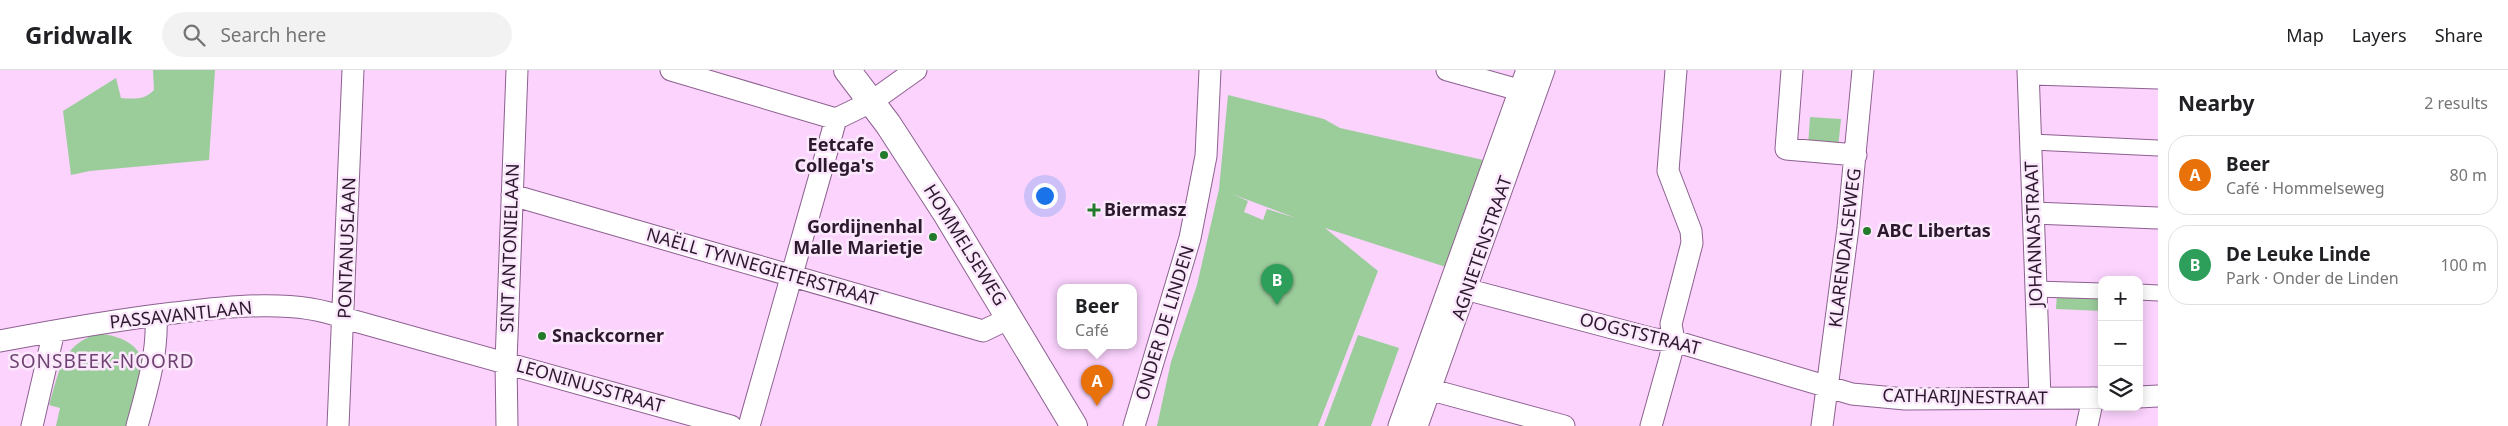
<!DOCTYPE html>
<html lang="en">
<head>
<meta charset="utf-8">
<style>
	body { margin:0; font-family:"Noto Sans",sans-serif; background:#f2f2f2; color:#202124 }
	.controls { position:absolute; right:15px; bottom:15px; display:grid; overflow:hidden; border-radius:10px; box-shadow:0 2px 12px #0003 }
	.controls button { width:45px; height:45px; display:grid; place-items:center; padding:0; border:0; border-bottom:1px solid #e0e0e0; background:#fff; color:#202124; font:25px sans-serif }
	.you { position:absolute; left:1044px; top:125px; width:18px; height:18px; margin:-12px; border:4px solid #fff; border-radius:50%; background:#1a73e8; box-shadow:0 0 0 8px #1a73e833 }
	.badge { display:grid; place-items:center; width:32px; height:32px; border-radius:50%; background:#111827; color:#fff; font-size:16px; font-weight:700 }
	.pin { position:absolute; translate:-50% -41px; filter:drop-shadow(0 1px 2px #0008) }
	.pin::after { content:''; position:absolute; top:26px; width:18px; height:15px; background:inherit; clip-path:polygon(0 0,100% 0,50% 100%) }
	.popup { position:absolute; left:1057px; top:214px; width:80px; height:65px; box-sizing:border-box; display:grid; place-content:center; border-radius:10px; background:#fff; filter:drop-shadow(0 1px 4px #0005); font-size:16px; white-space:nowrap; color:#757577 }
	.popup b { font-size:19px; color:#202124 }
	.popup::after { content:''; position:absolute; left:50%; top:100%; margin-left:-10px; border:10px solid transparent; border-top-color:#fff }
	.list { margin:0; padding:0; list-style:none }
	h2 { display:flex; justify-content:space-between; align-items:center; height:65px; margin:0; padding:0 20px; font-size:21px }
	h2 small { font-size:16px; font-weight:400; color:#757577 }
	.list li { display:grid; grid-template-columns:32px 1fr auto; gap:15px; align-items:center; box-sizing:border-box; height:80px; margin:0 10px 10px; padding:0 10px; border:1px solid #e0e0e0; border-radius:20px }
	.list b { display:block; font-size:19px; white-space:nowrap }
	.list p { margin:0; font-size:16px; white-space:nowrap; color:#757577 }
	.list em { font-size:16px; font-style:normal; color:#757577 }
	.icon { flex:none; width:28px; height:28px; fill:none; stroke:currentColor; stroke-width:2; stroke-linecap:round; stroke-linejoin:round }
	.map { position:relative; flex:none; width:2158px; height:356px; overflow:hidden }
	header { display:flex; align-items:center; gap:30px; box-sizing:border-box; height:70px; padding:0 25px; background:#fff; border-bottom:1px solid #e0e0e0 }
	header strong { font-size:24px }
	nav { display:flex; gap:28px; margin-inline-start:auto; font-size:18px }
	.search { width:350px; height:45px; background:#f2f2f2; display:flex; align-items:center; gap:12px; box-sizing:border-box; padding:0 18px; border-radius:28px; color:#757577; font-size:19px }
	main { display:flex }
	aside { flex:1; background:#fff }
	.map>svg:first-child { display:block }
</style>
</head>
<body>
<header>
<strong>Gridwalk</strong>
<div class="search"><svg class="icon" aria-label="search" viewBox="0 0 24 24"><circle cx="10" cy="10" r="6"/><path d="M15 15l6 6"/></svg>Search here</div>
<nav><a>Map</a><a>Layers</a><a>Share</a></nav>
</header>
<main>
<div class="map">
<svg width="2158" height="356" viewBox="0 0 2158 356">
	<rect width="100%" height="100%" fill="#fbd3fd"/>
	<path fill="#9bcd9b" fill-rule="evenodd" d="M 153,0 L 215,0 L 209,90 L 90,101 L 71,105 L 63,41 L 116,8 L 121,28 C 134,29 145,30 154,20 Z
		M 1228,25 L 1324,49 L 1340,58 L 1488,91 L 1449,198 L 1325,158 L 1378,201 L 1318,356 L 1157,356 L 1171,292 L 1197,215 L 1219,119 ZM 1232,124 L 1296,148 L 1267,139 L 1263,150 L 1244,142 L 1248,131 Z
		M 1810,47 L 1841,49 L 1838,78 L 1808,76 Z
		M 2057,224 L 2102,225 L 2102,241 L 2056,239 Z
		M 97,264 C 116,264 144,274 143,298 C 142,317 134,338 129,356 L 56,356 L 60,338 L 49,335 C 59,303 61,275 97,264 Z
		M 1358,265 L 1399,278 L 1371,356 L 1324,356 Z"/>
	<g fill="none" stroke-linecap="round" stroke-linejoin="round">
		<defs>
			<path id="pedestrian" d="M 2032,72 L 2158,78
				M 2035,219 L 2102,221
				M 2139,222 L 2158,223"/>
			<path id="minor" d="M 671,0 L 836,49
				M 1447,0 L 1519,20
				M 1792,0 L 1786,79 L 1856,85
				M 2028,0 L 2040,328
				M 2029,4 L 2158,8
				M 512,125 L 983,261 L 1010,248
				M 2034,143 L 2158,148
				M 1450,215 L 1654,269 L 1674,271 L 1852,324 L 1905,329 L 2102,328
				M 0,271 C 58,260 115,250 174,243 C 225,237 296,228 344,248 L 731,356
				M 1417,316 L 1564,356
				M 2139,327 L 2158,326
				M 32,356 L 54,261
				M 137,356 C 147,319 158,284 156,246
				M 338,356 L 353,0
				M 507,356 L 506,292 L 517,0
				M 749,356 L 836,49 L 871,32 L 916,0
				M 1134,356 L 1190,168 L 1206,86 L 1210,0
				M 1399,356 L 1527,0
				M 1417,356 L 1544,0
				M 1651,356 L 1670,288 L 1674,271 L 1671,254 L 1692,173 L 1691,161 L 1668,101 L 1676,0
				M 1822,356 L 1848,158 L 1863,0
				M 2087,356 L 2093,328"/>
			<path id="tertiary" d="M 847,0 L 888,54 L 947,145 L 1074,356"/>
		</defs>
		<use href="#pedestrian" stroke="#8d6090" stroke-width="17"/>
		<use href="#minor" stroke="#8d6090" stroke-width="23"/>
		<use href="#tertiary" stroke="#8d6090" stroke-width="28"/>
		<use href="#pedestrian" stroke="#fff" stroke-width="15"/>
		<use href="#minor" stroke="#fff" stroke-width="21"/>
		<use href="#tertiary" stroke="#fff" stroke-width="26"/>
	</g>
	<g fill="#227b2a" stroke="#fce8fd" stroke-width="2">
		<circle cx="884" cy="85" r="5"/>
		<path d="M1091.5 132.5h5v5h5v5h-5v5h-5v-5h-5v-5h5z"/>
		<circle cx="1867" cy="161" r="5"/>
		<circle cx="933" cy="167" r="5"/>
		<circle cx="542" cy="266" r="5"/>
	</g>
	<g text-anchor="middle" stroke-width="5" stroke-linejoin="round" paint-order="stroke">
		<g font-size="18" font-weight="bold" fill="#2c192d" stroke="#fce8fd" text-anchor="start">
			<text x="874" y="81" text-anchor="end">Eetcafe<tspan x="874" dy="21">Collega's</tspan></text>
			<text x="1104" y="146">Biermasz</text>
			<text x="923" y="163" text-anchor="end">Gordijnenhal<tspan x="923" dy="21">Malle Marietje</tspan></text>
			<text x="1877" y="167">ABC Libertas</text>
			<text x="552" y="272">Snackcorner</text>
		</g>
		<g font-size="18" fill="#2c192d" stroke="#fce8fd">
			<text transform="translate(2034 164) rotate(-92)" y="6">JOHANNASTRAAT</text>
			<text transform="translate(965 175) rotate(58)" y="6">HOMMELSEWEG</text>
			<text transform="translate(347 178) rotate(-88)" y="6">PONTANUSLAAN</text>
			<text transform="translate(510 178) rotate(-88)" y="6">SINT ANTONIELAAN</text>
			<text transform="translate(1482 178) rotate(-71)" y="6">AGNIETENSTRAAT</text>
			<text transform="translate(1845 178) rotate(-83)" y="6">KLARENDALSEWEG</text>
			<text transform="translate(762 197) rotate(16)" y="6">NAËLL TYNNEGIETERSTRAAT</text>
			<text transform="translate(181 245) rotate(-6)" y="6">PASSAVANTLAAN</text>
			<text transform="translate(1165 253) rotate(-73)" y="6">ONDER DE LINDEN</text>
			<text transform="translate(1640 264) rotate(14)" y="6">OOGSTSTRAAT</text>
			<text transform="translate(590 316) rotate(16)" y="6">LEONINUSSTRAAT</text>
			<text transform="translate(1965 327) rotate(1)" y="6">CATHARIJNESTRAAT</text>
		</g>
		<g font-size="19" letter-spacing="1" fill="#6e4371" stroke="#fce8fd">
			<text x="102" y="298">SONSBEEK-NOORD</text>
		</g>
	</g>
</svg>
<div class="controls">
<button>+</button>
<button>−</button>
<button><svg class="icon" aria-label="layers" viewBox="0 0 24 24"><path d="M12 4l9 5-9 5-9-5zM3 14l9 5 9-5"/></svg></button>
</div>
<div class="you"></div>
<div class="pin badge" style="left:1097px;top:336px;background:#e8710a">A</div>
<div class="popup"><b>Beer</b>Café</div>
<div class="pin badge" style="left:1277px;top:235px;background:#2e9e5b">B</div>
</div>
<aside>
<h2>Nearby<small>2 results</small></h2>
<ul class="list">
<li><span class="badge" style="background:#e8710a">A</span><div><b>Beer</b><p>Café · Hommelseweg</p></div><em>80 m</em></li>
<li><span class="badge" style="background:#2e9e5b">B</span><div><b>De Leuke Linde</b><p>Park · Onder de Linden</p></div><em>100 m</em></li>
</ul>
</aside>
</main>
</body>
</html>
